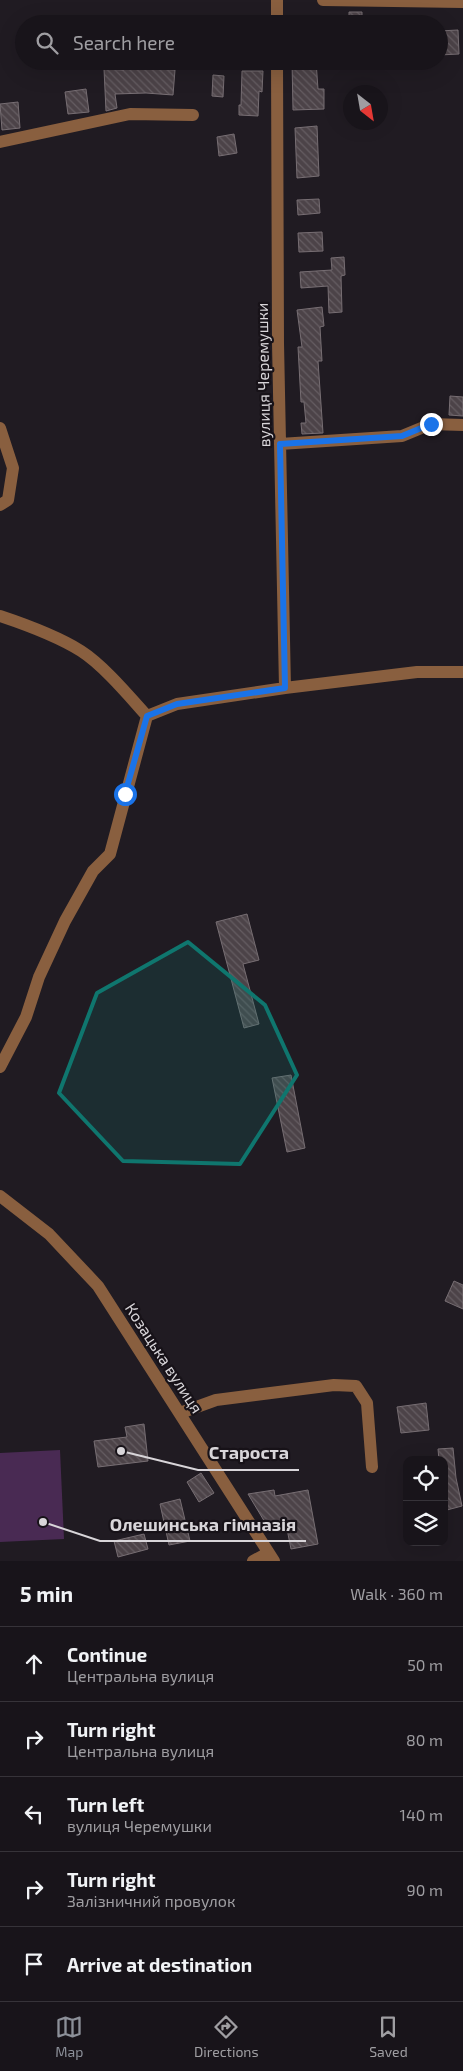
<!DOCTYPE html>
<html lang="en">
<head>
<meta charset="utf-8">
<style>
	body { margin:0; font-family:"Exo 2",sans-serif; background:#252127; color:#f1f3f6 }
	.controls { position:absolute; right:15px; bottom:15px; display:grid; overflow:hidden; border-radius:10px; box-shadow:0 5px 20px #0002 }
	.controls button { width:45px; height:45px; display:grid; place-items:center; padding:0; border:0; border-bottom:1px solid #363339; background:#18141a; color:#f1f3f6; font:25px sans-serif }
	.compass { position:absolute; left:343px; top:85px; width:45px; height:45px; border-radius:50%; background:#18141a; box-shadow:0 5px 20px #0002; rotate:149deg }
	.stop { position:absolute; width:15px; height:15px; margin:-11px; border:4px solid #1a73e8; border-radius:50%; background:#fff }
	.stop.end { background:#1a73e8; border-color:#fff; box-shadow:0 1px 5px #0008 }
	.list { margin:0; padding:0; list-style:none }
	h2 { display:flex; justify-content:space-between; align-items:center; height:65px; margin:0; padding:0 20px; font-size:21px }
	h2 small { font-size:16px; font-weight:400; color:#9f9ea2 }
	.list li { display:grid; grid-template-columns:32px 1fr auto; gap:15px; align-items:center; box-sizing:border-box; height:75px; padding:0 20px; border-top:1px solid #363339 }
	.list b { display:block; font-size:19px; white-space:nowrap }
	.list p { margin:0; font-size:16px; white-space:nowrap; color:#9f9ea2 }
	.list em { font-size:16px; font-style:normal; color:#9f9ea2 }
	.icon { flex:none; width:28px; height:28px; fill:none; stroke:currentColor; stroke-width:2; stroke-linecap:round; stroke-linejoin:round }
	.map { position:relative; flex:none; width:463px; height:1561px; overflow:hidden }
	.search { position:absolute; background:#18141a; box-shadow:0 5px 20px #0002; left:15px; right:15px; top:15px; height:55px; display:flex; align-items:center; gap:12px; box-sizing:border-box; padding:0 18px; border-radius:28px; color:#9f9ea2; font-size:19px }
	.sheet { height:440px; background:#18141a }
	nav { display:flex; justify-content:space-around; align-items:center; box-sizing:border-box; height:70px; border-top:1px solid #363339; background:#18141a; font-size:14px; color:#9f9ea2 }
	nav a { display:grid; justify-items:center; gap:2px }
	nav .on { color:#8c9099 }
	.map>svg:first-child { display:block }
</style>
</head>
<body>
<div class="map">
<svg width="463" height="1561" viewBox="0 0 463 1561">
	<defs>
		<pattern id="building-back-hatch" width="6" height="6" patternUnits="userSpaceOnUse" patternTransform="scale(1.25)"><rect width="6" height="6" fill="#4c4348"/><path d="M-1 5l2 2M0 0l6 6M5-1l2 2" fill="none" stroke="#655d62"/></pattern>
	</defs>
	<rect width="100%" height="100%" fill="#201b22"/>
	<path fill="#492a53" d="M 60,1450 L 64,1539 L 0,1542 L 0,1453 Z"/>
	<path fill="url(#building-back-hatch)" stroke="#776e73" d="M 349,12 L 362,12 L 362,24 L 349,24 Z
		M 458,30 L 459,54 L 439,55 L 439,31 Z
		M 124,61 L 136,61 L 136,68 L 175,70 L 173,95 L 146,93 L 115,94 L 117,108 L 106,111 L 104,69 L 124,70 Z
		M 292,61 L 316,61 L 318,89 L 324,89 L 324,109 L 293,110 Z
		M 242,71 L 263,71 L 262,92 L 259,91 L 258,116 L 239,115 L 239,105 L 241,105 Z
		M 213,75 L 224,76 L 223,97 L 212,96 Z
		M 86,89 L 89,112 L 68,114 L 65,92 Z
		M 18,102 L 20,128 L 2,130 L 0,104 Z
		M 317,126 L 319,176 L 297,178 L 295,128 Z
		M 234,134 L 237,153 L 219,156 L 217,137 Z
		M 319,199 L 320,213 L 298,215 L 297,200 Z
		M 322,232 L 323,251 L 299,252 L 298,233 Z
		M 344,257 L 345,275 L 341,276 L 342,312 L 329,313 L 328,286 L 301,288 L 300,272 L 332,270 L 331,258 Z
		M 322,307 L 324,326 L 320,327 L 322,361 L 318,361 L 323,433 L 302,434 L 301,423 L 306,423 L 304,402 L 301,402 L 298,347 L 302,347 L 297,310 Z
		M 450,396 L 463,397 L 463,416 L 449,415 Z
		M 247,914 L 259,960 L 243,964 L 259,1024 L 244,1028 L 216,922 Z
		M 291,1075 L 305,1148 L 287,1152 L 272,1078 Z
		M 454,1281 L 463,1285 L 463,1309 L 445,1301 Z
		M 426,1403 L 429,1430 L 401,1433 L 397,1407 Z
		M 144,1424 L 148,1461 L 98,1467 L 94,1441 L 127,1437 L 125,1427 Z
		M 453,1448 L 456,1478 L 462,1506 L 447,1510 L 444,1498 L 444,1460 L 439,1460 L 438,1449 Z
		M 201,1473 L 214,1493 L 199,1502 L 187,1482 Z
		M 274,1490 L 275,1496 L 308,1490 L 318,1544 L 291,1549 L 285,1519 L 266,1524 L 248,1494 Z
		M 180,1499 L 190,1541 L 169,1545 L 160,1504 Z
		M 144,1534 L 148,1549 L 118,1557 L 114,1541 Z"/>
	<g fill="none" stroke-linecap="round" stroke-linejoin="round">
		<path stroke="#895f3f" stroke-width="12" d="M 277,0 L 277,24
			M 323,0 L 463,2
			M 277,61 L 278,343 L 285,688
			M 0,142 L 130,114 L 193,115
			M 0,428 L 13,468 L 8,500 L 0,505
			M 280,444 L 402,436 L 431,424 L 463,425
			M 0,616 C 27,625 57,636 81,651 C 103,665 129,696 147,716
			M 147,716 L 177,704 L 285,688 L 417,672 L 463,672
			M 0,1067 L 26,1017 L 39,977 L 65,921 L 93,871 L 110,854 L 147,716
			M 0,1196 L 49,1234 L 98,1286 L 274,1561
			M 180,1413 L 216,1400 L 334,1385 L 356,1386 L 367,1403 L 372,1467
			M 253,1561 L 268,1553"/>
	</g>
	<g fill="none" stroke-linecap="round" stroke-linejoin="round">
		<path stroke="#1a73e8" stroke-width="6" d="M 125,794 L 147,716 L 177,704 L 285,688 L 280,444 L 402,436 L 431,424"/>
	</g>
	<path fill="#0f766e" fill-opacity="0.2" stroke="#0f766e" stroke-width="4" stroke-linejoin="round" d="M 188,942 L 265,1005 L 297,1075 L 240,1164 L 123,1161 L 59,1093 L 97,993 Z"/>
	<g text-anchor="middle" stroke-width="4.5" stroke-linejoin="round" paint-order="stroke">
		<g font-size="16" fill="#d8d5d9" stroke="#171218">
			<text transform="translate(263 375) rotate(-91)" y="6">вулиця Черемушки</text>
			<text transform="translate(164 1358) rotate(57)" y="6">Козацька вулиця</text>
		</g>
	</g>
	<path fill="none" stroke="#d8d5d9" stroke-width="2" d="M121 1451L198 1470H299M43 1522L100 1541H306"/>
	<g fill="#d8d5d9" stroke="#171218" stroke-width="2">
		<circle cx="121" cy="1451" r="5"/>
		<circle cx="43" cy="1522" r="5"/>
	</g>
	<g font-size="18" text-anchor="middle" font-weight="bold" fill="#d8d5d9" stroke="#171218" stroke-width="4.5" stroke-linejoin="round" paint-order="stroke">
		<text x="249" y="1459">Староста</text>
		<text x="203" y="1531">Олешинська гімназія</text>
	</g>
</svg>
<div class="controls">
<button><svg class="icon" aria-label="locate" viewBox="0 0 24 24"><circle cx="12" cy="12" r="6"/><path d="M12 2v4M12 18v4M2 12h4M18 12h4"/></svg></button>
<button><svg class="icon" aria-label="layers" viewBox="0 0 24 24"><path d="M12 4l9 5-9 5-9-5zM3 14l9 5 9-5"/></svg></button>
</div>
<svg class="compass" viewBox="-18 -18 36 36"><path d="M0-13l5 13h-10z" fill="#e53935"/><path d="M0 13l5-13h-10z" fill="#9f9ea2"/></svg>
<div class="stop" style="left:125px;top:794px"></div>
<div class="stop end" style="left:431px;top:424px"></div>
<div class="search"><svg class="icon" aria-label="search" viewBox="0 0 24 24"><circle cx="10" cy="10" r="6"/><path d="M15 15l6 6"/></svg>Search here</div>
</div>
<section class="sheet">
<h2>5 min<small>Walk · 360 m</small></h2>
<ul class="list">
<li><svg class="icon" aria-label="ahead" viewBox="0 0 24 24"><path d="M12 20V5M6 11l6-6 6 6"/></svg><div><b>Continue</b><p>Центральна вулиця</p></div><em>50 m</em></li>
<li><svg class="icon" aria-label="right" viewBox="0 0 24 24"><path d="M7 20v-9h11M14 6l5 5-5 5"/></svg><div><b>Turn right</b><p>Центральна вулиця</p></div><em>80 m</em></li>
<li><svg class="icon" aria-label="left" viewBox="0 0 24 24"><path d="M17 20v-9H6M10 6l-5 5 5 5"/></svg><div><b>Turn left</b><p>вулиця Черемушки</p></div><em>140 m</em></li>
<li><svg class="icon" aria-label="right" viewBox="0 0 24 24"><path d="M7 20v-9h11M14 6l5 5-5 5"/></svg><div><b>Turn right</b><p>Залізничний провулок</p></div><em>90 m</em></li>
<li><svg class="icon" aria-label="arrive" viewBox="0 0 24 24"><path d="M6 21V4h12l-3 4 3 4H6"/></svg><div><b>Arrive at destination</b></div></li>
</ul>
</section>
<nav>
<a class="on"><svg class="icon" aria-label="map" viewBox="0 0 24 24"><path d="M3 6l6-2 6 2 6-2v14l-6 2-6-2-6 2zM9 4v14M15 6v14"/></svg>Map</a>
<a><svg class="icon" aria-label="directions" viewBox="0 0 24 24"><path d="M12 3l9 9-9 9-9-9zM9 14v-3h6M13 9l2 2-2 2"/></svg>Directions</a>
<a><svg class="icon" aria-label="saved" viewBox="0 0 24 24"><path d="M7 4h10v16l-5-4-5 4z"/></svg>Saved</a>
</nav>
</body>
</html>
